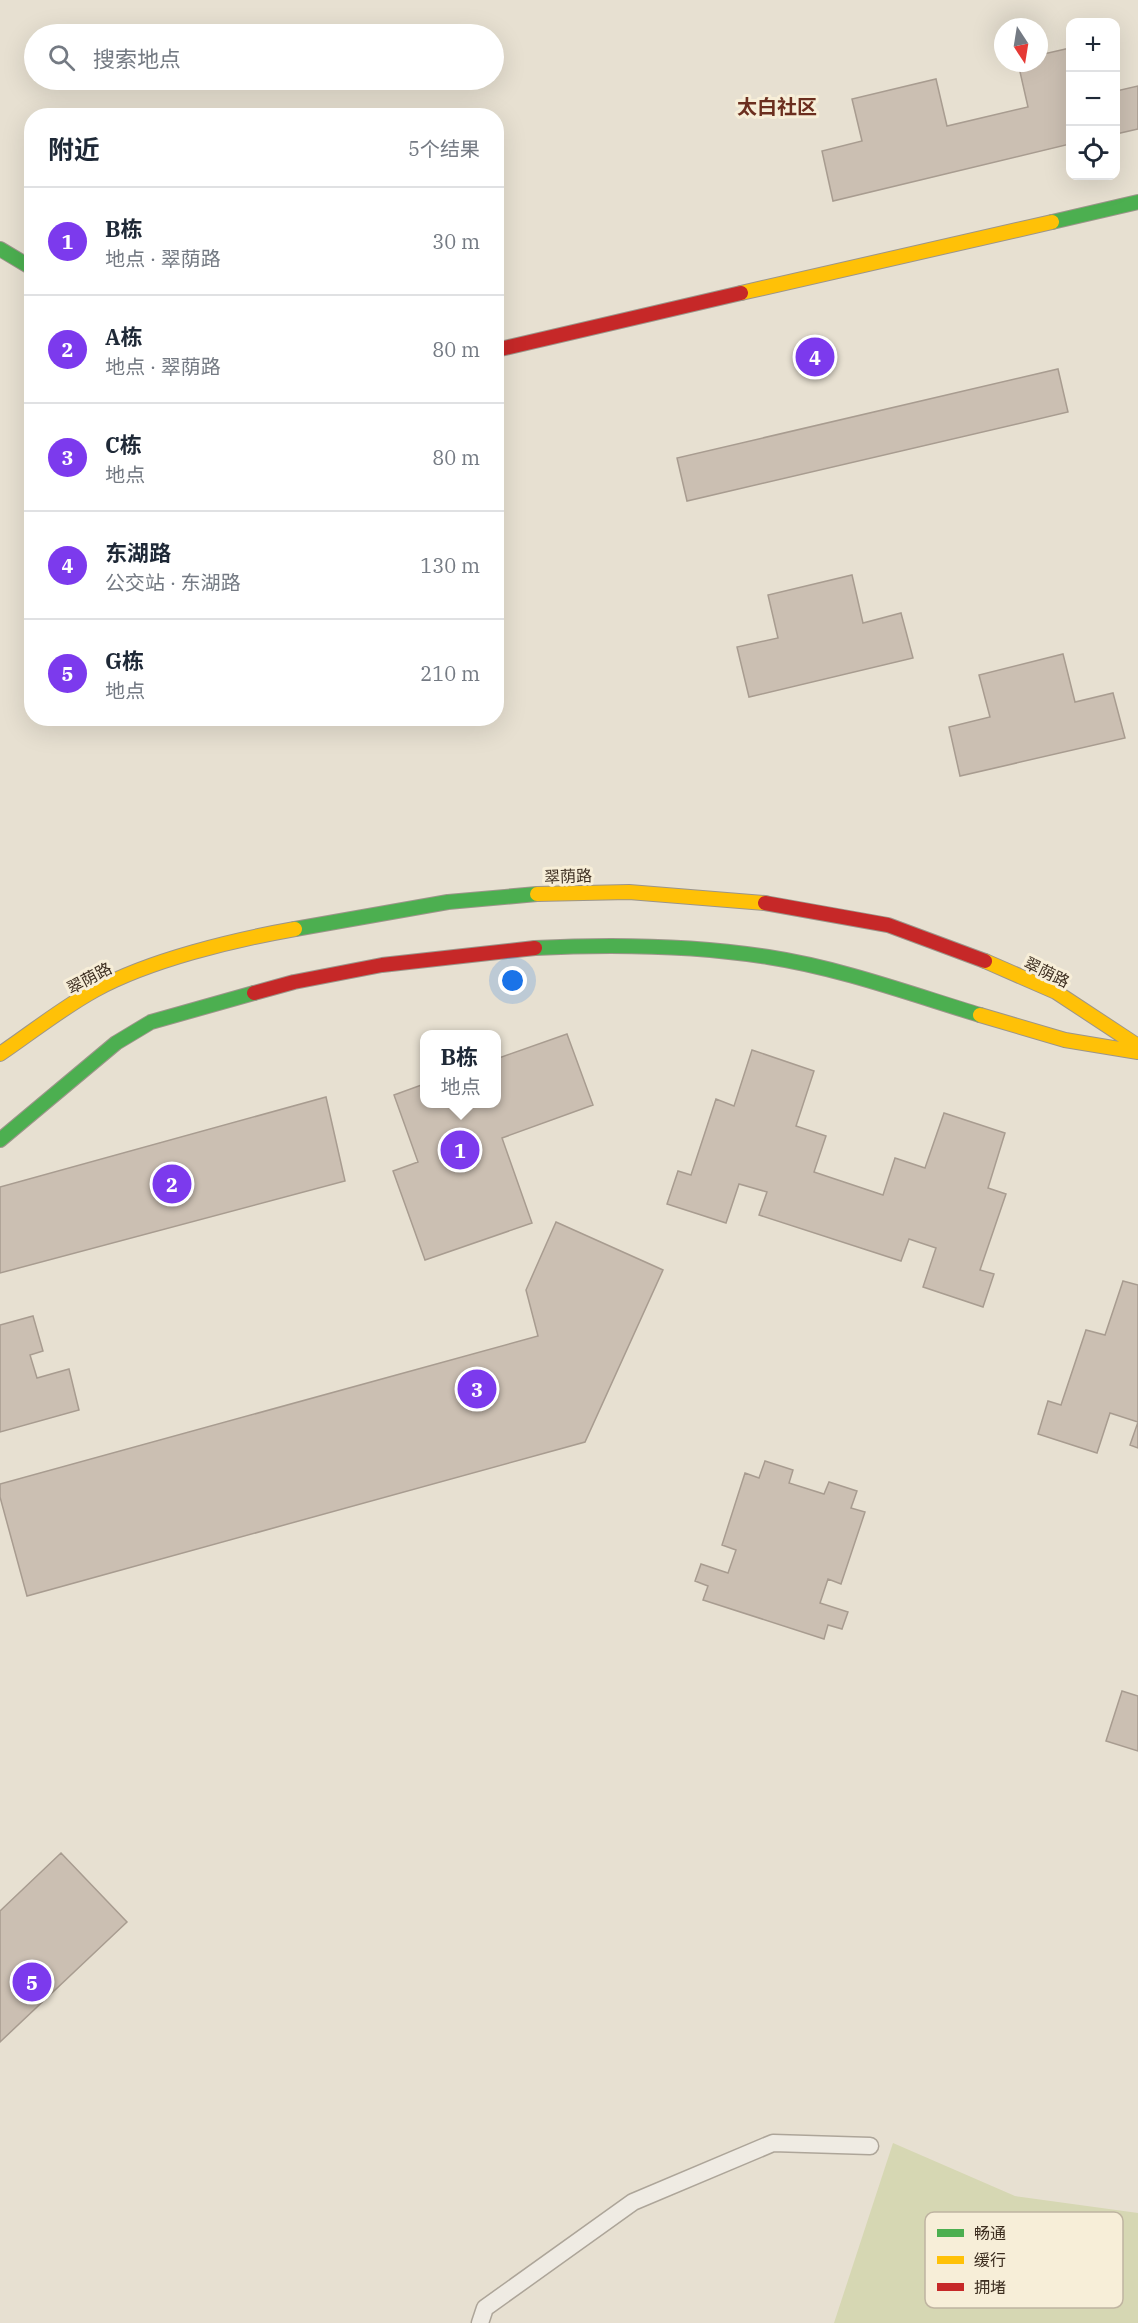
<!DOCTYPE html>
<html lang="zh">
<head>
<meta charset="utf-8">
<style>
	body { margin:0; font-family:"IBM Plex Serif","Noto Sans SC",serif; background:#f2f2f3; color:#1f2937 }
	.controls { position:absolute; right:18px; top:18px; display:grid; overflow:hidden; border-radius:12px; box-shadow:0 6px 24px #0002 }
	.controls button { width:54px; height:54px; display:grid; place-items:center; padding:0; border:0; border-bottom:2px solid #e0e1e3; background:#fff; color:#1f2937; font:30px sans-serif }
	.compass { position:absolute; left:994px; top:18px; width:54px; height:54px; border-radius:50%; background:#fff; box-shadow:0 6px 24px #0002; rotate:168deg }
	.you { position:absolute; left:513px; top:981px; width:21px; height:21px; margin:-15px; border:4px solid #fff; border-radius:50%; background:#1a73e8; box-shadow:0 0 0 9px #1a73e833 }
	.badge { display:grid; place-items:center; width:39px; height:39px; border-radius:50%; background:#7c3aed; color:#fff; font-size:20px; font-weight:700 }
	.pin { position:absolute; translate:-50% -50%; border:3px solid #fff; box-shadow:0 2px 6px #0006 }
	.popup { position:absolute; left:420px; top:1030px; width:81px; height:78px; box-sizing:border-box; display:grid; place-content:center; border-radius:12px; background:#fff; filter:drop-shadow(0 2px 4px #0005); font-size:20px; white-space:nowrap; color:#747a83 }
	.popup b { font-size:22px; color:#1f2937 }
	.popup::after { content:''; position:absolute; left:50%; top:100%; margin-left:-12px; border:12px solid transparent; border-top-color:#fff }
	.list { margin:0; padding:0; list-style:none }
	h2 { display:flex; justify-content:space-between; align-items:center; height:78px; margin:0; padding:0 24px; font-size:26px }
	h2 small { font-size:20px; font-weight:400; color:#747a83 }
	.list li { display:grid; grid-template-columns:39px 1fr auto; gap:18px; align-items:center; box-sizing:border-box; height:108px; padding:0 24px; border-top:2px solid #e0e1e3 }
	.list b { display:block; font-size:22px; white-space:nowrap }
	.list p { margin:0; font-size:20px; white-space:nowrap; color:#747a83 }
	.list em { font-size:20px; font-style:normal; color:#747a83 }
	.icon { flex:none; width:33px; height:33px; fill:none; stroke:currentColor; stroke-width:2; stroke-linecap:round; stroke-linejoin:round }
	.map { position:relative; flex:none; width:1138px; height:2323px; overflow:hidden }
	.search { position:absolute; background:#fff; box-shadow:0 6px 24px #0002; left:24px; top:24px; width:480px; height:66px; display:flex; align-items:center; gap:15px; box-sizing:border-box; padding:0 21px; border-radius:33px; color:#747a83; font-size:22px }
	.panel { position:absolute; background:#fff; box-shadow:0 6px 24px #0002; left:24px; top:108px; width:480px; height:618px; border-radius:24px }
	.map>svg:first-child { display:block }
</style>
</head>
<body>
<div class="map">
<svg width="1138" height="2323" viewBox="0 0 1138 2323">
	<rect width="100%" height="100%" fill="#e7e0d1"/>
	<path fill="#d6d7b3" d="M 893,2143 L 1015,2196 L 1138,2213 L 1138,2323 L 834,2323 Z"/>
	<path fill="#cbbfb2" stroke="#a89c90" stroke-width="1.5" d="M 1070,48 L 1070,144 L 833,201 L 822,151 L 862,141 L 852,99 L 936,79 L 947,126 L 1028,107 L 1018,63 L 1039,63 L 1039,55 Z
		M 1138,86 L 1138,129 L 1116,134 L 1116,91 Z
		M 1058,369 L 1068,412 L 687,501 L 677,458 Z
		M 852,575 L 863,623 L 901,613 L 913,658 L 749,697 L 737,647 L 778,638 L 768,595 Z
		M 1063,654 L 1075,702 L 1113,693 L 1125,738 L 960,776 L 949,727 L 990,717 L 979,675 Z
		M 567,1034 L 593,1105 L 502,1138 L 532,1223 L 425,1260 L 393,1171 L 418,1162 L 394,1095 L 424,1084 L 424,1104 L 496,1104 L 496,1059 Z
		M 752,1050 L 814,1071 L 796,1126 L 826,1136 L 814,1172 L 883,1195 L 895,1158 L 925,1168 L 944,1113 L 1005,1133 L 988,1188 L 1006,1194 L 980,1270 L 994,1274 L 983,1307 L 923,1287 L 936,1248 L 909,1239 L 901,1261 L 759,1215 L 767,1192 L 739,1184 L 726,1223 L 667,1204 L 678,1171 L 691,1175 L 716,1099 L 734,1106 Z
		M 326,1097 L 345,1181 L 0,1273 L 0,1187 Z
		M 556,1222 L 663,1270 L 585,1442 L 27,1596 L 0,1497 L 0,1484 L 538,1336 L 526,1290 Z
		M 1123,1281 L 1138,1285 L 1138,1448 L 1130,1445 L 1138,1422 L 1110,1413 L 1097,1453 L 1038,1434 L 1048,1401 L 1061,1405 L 1086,1330 L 1105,1335 Z
		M 33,1316 L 43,1351 L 30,1355 L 37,1378 L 69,1369 L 79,1410 L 0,1432 L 0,1325 Z
		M 765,1461 L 793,1470 L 789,1483 L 824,1494 L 829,1482 L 857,1491 L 851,1508 L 865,1512 L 841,1584 L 828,1579 L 820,1603 L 848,1612 L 842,1629 L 828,1625 L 824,1639 L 703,1600 L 708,1586 L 695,1581 L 701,1564 L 728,1573 L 736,1550 L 722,1545 L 745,1473 L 759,1478 Z
		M 1122,1691 L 1138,1696 L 1138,1751 L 1106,1741 Z
		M 61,1853 L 127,1922 L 0,2042 L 0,1911 Z"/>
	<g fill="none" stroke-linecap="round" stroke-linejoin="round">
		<defs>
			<path id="lane" d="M 480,2323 L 485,2308 L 633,2202 L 773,2143 L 870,2146"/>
			<path id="fast" d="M 1052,222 L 1138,202
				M 0,249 L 32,268
				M 295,929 L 448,902 L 537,894
				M 535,948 C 614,944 690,945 768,957 C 840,968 911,994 980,1015
				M 0,1140 L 116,1043 L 151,1022 L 254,993"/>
			<path id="slow" d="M 741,293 L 1052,222
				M 537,894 L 629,892 L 765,903
				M 985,961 L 1056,992 L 1138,1046
				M 980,1015 L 1065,1040 L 1138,1052
				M 0,1054 C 31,1033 62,1008 95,990 C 150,960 233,940 295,929"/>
			<path id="jam" d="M 496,350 L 741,293
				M 765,903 L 888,925 L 985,961
				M 254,993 L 294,982 L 382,965 L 535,948"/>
		</defs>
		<use href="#lane" stroke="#ada599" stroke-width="19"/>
		<use href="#fast" stroke="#9c958a" stroke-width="16"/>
		<use href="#slow" stroke="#9c958a" stroke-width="16"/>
		<use href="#jam" stroke="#9c958a" stroke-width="16"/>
		<use href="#lane" stroke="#efebe3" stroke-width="16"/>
		<use href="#fast" stroke="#4caf50" stroke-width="14"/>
		<use href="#slow" stroke="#ffc107" stroke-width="14"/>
		<use href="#jam" stroke="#c62828" stroke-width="14"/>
	</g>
	<g text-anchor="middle" stroke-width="6" stroke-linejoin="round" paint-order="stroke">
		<g font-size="16" fill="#3d2e20" stroke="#f7eed8">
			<text transform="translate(568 876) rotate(-2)" y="6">翠荫路</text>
			<text transform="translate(1047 972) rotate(26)" y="6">翠荫路</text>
			<text transform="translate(89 978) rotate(-28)" y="6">翠荫路</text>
		</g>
		<g font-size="20" font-weight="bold" fill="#6b2e1e" stroke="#f7eed8">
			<text x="777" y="114">太白社区</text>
		</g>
	</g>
	<rect x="925" y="2212" width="198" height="96" rx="9" fill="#f7eed8" stroke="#bfb4a1" stroke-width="1.5"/>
	<rect x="937" y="2229" width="27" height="8" fill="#4caf50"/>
	<rect x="937" y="2256" width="27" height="8" fill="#ffc107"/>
	<rect x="937" y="2283" width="27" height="8" fill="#c62828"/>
	<g font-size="16" fill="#3d2e20">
		<text x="974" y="2239">畅通</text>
		<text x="974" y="2266">缓行</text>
		<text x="974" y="2293">拥堵</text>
	</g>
</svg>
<div class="controls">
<button>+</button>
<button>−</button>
<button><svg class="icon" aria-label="locate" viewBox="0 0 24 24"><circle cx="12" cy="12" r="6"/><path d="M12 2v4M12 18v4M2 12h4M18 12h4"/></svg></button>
</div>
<svg class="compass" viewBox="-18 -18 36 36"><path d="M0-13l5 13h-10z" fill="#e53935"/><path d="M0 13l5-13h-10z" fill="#747a83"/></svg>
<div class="you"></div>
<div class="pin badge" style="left:460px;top:1150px">1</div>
<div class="popup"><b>B栋</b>地点</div>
<div class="pin badge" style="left:172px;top:1184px">2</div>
<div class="pin badge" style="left:477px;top:1389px">3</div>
<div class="pin badge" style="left:815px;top:357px">4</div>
<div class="pin badge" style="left:32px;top:1982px">5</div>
<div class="search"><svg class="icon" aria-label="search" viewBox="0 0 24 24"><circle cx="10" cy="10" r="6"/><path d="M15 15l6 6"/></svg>搜索地点</div>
<section class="panel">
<h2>附近<small>5个结果</small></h2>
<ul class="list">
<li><span class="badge">1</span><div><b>B栋</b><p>地点 · 翠荫路</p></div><em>30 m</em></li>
<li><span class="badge">2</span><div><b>A栋</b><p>地点 · 翠荫路</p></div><em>80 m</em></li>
<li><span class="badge">3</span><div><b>C栋</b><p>地点</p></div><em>80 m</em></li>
<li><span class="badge">4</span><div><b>东湖路</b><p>公交站 · 东湖路</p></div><em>130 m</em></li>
<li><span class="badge">5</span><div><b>G栋</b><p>地点</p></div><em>210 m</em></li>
</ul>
</section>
</div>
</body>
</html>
